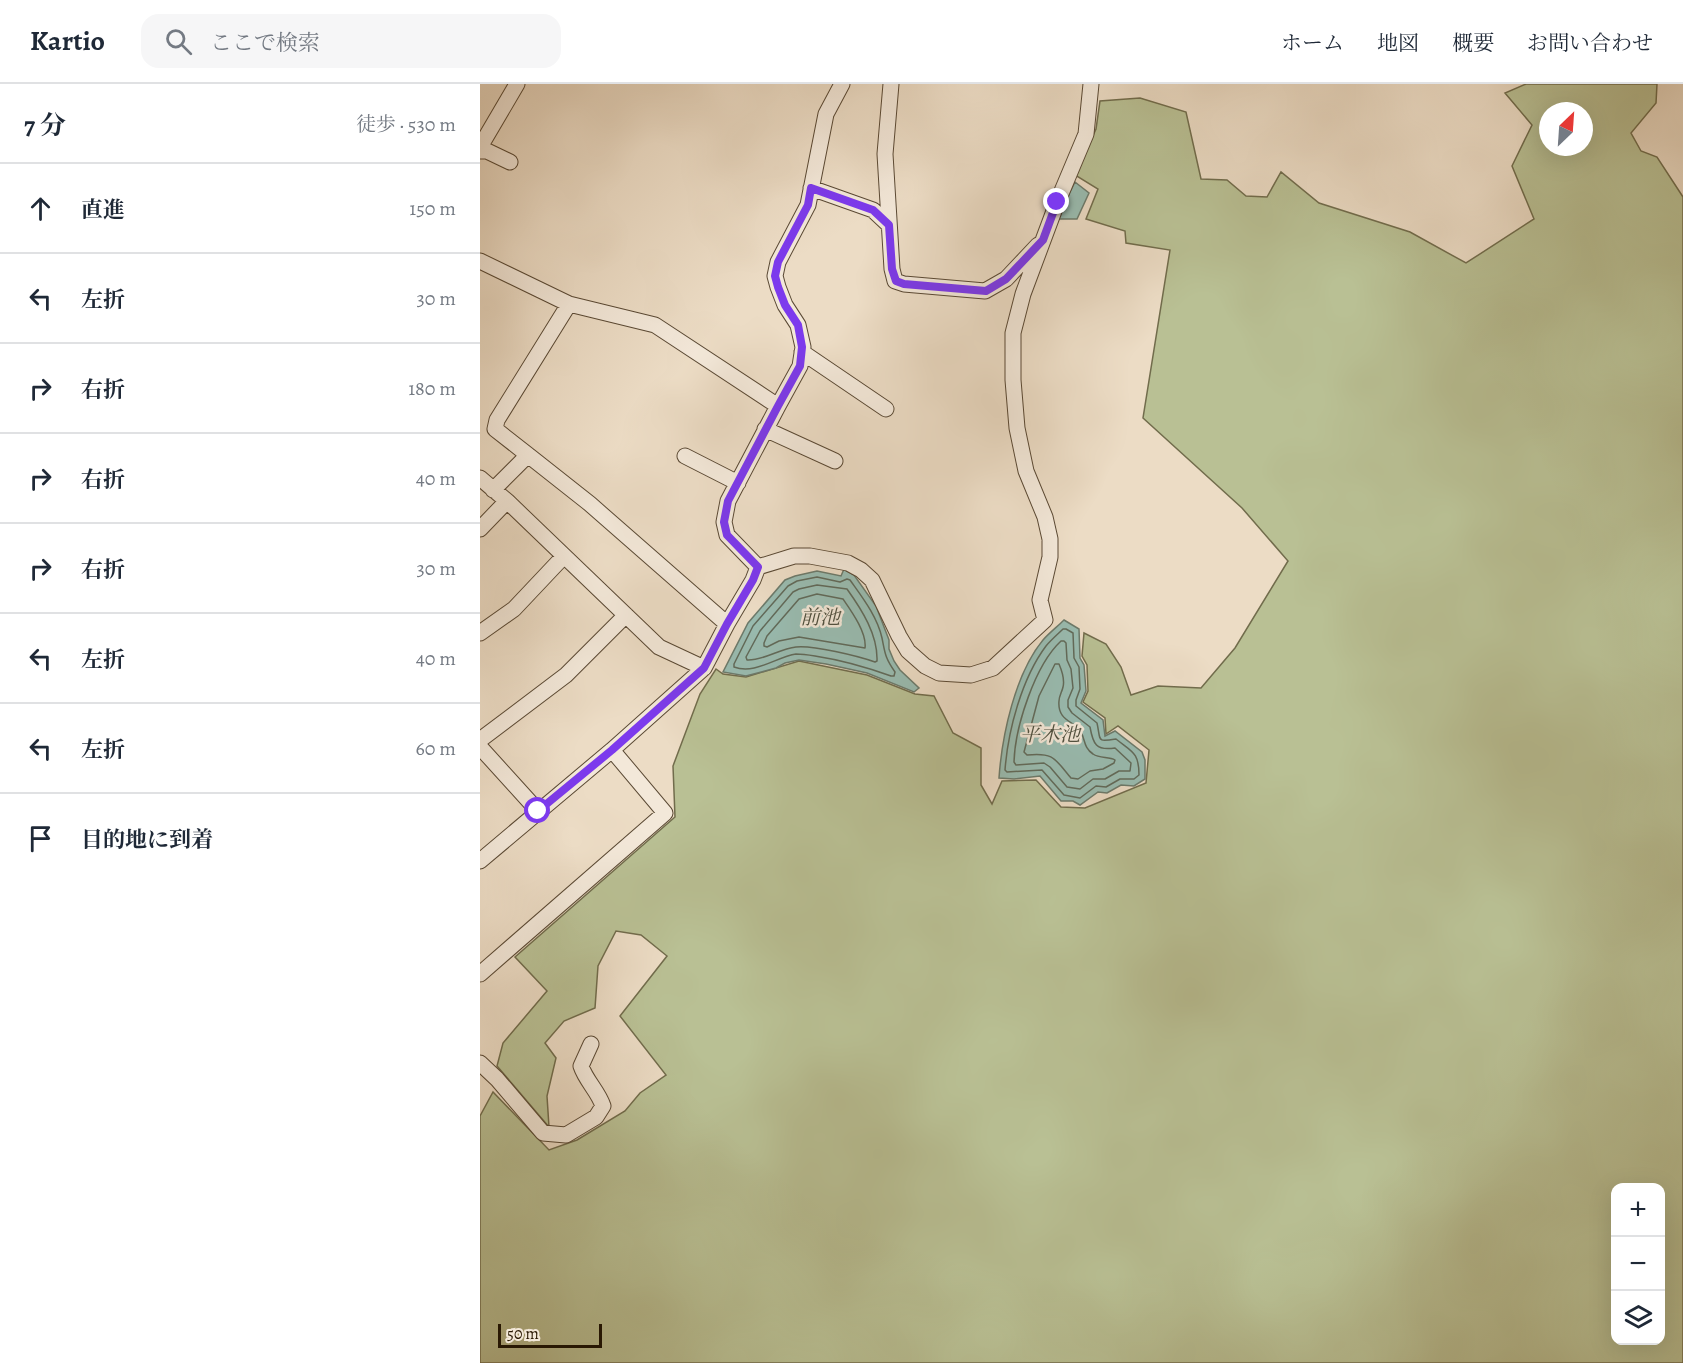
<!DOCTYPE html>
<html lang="ja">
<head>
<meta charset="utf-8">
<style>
	body { margin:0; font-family:Alegreya,"Noto Serif JP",serif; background:#f6f6f7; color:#1f2937 }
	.controls { position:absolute; right:18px; bottom:18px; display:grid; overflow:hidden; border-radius:12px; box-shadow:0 6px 24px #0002 }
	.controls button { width:54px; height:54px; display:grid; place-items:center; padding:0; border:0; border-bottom:2px solid #e0e1e3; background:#fff; color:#1f2937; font:30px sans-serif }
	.compass { position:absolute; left:1059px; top:18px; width:54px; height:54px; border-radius:50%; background:#fff; box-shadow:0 6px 24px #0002; rotate:25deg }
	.scale { position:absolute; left:18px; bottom:15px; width:104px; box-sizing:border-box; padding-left:6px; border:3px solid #291803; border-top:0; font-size:16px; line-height:21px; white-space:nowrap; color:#291803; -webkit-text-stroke:4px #f3e8d9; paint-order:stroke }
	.stop { position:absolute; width:18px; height:18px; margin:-14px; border:4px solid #7c3aed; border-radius:50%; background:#fff }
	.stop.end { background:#7c3aed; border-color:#fff; box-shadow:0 2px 6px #0008 }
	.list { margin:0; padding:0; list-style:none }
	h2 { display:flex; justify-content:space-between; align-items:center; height:78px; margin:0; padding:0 24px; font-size:26px }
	h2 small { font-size:20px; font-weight:400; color:#747a83 }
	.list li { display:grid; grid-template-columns:39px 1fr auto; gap:18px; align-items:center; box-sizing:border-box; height:90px; padding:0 24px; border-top:2px solid #e0e1e3 }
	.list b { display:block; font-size:22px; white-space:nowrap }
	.list em { font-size:20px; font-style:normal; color:#747a83 }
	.icon { flex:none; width:33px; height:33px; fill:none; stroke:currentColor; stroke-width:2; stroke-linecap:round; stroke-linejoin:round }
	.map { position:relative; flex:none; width:1203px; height:1279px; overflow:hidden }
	header { display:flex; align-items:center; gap:36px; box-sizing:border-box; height:84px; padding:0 30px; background:#fff; border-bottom:2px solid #e0e1e3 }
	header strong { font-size:28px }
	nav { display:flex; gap:33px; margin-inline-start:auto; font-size:21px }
	.search { width:420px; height:54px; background:#f6f6f7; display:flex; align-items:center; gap:15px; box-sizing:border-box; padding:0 21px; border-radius:18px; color:#747a83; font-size:22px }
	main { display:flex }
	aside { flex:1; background:#fff }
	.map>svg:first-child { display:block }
</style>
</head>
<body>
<header>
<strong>Kartio</strong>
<div class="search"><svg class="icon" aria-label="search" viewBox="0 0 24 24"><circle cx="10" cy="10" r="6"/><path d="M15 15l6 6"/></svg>ここで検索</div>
<nav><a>ホーム</a><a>地図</a><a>概要</a><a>お問い合わせ</a></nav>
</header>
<main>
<aside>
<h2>7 分<small>徒歩 · 530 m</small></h2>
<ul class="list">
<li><svg class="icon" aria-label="ahead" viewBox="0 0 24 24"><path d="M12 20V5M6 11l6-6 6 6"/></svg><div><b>直進</b></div><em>150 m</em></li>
<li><svg class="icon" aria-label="left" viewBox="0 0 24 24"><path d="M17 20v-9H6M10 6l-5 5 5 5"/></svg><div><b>左折</b></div><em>30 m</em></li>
<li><svg class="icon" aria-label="right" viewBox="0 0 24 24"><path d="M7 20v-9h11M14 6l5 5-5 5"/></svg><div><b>右折</b></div><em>180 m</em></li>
<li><svg class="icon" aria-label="right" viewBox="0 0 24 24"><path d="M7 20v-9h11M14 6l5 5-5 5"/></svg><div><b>右折</b></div><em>40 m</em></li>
<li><svg class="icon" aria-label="right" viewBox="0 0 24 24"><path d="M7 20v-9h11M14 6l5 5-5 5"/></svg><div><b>右折</b></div><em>30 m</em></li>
<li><svg class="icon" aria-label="left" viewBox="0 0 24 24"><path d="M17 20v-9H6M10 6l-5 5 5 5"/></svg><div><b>左折</b></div><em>40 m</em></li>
<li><svg class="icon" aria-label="left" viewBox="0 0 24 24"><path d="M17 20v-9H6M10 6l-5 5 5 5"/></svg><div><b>左折</b></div><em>60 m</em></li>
<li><svg class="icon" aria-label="arrive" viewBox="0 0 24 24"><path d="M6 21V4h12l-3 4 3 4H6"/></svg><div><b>目的地に到着</b></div></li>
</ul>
</aside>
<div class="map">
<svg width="1203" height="1279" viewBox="0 0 1203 1279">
	<rect width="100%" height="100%" fill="#ecdcc5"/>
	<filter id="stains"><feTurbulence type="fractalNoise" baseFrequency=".00333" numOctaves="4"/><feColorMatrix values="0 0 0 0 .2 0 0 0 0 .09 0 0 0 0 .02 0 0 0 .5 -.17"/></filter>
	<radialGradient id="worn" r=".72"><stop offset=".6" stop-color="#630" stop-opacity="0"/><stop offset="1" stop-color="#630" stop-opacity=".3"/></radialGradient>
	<path fill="#b9c094" stroke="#716c4c" stroke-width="1.5" fill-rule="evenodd" d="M 1046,0 L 1177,0 L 1176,19 L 1151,49 L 1161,67 L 1177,73 L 1203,113 L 1203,1279 L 0,1279 L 0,1032 L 13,1008 L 69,1066 L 97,1056 L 145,1027 L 160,1009 L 186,991 L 140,932 L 187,872 L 161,851 L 136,847 L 118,882 L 115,924 L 84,937 L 65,959 L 76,974 L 67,1012 L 69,1043 L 17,982 L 23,959 L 67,907 L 35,873 L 195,733 L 193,682 L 220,610 L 236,585 L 243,590 L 266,593 L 319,577 L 387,591 L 435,610 L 454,612 L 473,649 L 501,664 L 501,701 L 512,720 L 522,697 L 556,696 L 581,723 L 605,724 L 666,699 L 669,666 L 638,642 L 626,650 L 625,634 L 603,618 L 608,607 L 607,581 L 602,572 L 604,549 L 626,560 L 641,583 L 651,611 L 678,602 L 721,604 L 755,564 L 808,477 L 762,424 L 663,334 L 690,166 L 646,159 L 645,147 L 606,135 L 618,105 L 595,91 L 616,45 L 620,17 L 660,14 L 706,28 L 721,95 L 747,96 L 766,112 L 787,113 L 801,88 L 839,119 L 930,148 L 986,179 L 1054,135 L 1032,82 L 1052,41 L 1025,9 ZM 1068,27 L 1104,27 L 1104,63 L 1068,63 ZM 1136,1104 L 1180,1104 L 1180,1256 L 1136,1256 Z"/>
	<path fill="#99bcb1" stroke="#6c7a6b" stroke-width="1.5" d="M 595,98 L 609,109 L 597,135 L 577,135 Z
		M 364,485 L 374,491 L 396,522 L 409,556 L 409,565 L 414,577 L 420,586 L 439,604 L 434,608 L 387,589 L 346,580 L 319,576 L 305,579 L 296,584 L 266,592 L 243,588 L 268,539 L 305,496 L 315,492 L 337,487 L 361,492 Z
		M 584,536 L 599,545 L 600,574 L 604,581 L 606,607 L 601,619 L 623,636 L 625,652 L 635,647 L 662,668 L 665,676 L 665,695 L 654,702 L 641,701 L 627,709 L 618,708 L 600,721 L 593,717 L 581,717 L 560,692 L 534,695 L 519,694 C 522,651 535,590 563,556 C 569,549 577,543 584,536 Z"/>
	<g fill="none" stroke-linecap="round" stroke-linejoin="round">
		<path stroke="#616a5a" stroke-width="1.5" d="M 337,493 L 360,498 L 367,495 L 370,496 C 382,513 397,532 402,554 C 405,569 405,574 415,588 L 414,592 L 411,592 C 386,583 361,576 335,572 C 329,571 322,570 316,570 C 296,573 275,591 254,583 L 254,580 L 273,542 L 308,502 L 317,497 Z
			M 337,501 L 367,505 C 382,526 398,551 397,577 L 395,578 C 378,572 333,561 316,563 C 299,565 283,577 267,576 L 266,573 L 280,547 L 313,508 L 319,505 Z
			M 337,510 L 363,515 C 372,528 387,549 385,564 L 319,553 L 299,557 L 287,563 L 284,562 L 284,559 L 287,552 L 319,515 Z
			M 583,545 L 586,545 L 593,549 L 594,574 L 599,583 L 600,605 L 596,616 L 596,622 L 617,639 C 621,657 616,658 636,655 C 652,668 659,668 659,691 L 654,695 L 640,695 L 626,703 L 616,702 L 600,714 L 584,711 L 562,686 L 527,688 L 525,686 C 528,646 542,594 566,562 C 571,556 578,550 583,545 Z
			M 581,557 L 584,557 L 586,559 L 587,576 L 591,585 L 593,604 L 588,616 L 588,623 L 592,629 L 610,643 C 613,660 616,667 635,664 L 651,679 L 650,687 L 639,687 L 625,695 L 613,695 L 600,705 L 587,703 L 570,683 L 564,679 L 536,681 L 534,678 C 535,643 555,581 581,557 Z
			M 575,580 L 579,580 C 582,587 585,595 583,603 C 582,608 579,612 579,617 C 577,639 598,637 602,650 C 605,658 605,665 613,670 C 620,675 629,672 635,676 L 634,679 L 623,685 L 610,687 L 598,695 L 591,694 C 575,675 574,668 547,671 L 544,668 L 559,612 Z"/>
		<defs>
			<path id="minor" d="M 411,0 L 405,70 L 412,185 L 415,197 L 424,200 L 505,207 L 526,195 L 558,161
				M 0,63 L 37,0
				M 0,67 L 7,67 L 30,78
				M 331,104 L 393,126 L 409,141
				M 0,177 L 89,220 L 175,241 L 298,322
				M 322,268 L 406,325
				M 285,345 L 355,377
				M 48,371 L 110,420 L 247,540
				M 205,372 L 258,399
				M 0,394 L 27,417 L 179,563 L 224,584
				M 13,406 L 48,371 L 15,345 L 17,336 L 89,220
				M 0,445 L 27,417
				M 278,483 L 314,472 L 330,472 L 368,479 L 381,486 L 392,496 L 419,552 L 428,567 L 445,582 L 459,589 L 491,591 L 513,584 L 565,536 L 560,516 L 570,473 L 570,455 L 565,433 L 546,387 L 537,344 L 533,296 L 533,249 L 543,210 L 577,119 L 606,50 L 611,0
				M 0,549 L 34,525 L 84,472
				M 0,656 L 86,591 L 146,531
				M 0,663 L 58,727
				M 0,777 L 132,666 L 224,584 L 247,540 L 273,496 L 278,483 L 247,451 L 244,438 L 248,417 L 298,322 L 320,282 L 323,263 L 318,241 L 305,221 L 298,203 L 295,192 L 298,178 L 328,121 L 346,30 L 362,0
				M 0,890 L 185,729 L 132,666
				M 0,979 L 17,995 L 63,1049 L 86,1051 L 116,1033 L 123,1022 C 118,1007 106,997 101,982 L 111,960"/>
		</defs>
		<use href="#minor" stroke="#5a4934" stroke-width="17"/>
		<use href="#minor" stroke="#f3e8d9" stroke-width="15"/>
	</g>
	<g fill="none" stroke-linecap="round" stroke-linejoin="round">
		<path stroke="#7c3aed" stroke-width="8" d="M 58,727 L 132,666 L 224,584 L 247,540 L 273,496 L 278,483 L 247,451 L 244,438 L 248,417 L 298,322 L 320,282 L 322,263 L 318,241 L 305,221 L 298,203 L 295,192 L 298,178 L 328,121 L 331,104 L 393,126 L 409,141 L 412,185 L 416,197 L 424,200 L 506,207 L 526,195 L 563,156 L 577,118"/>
	</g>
	<g text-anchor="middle" stroke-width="5" stroke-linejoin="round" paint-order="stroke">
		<g font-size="20" font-style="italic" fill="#505140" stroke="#f3e8d9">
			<text x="340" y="540">前池</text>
			<text x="570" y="657">平木池</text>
		</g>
	</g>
	<rect width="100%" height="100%" filter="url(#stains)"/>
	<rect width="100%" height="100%" fill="url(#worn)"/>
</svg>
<div class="controls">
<button>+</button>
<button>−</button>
<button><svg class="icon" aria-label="layers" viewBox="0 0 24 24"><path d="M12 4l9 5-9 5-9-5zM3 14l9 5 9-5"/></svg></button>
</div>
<svg class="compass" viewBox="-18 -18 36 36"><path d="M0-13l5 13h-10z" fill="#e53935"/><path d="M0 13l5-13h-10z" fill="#747a83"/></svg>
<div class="scale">50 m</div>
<div class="stop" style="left:58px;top:727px"></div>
<div class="stop end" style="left:577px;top:118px"></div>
</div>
</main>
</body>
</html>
